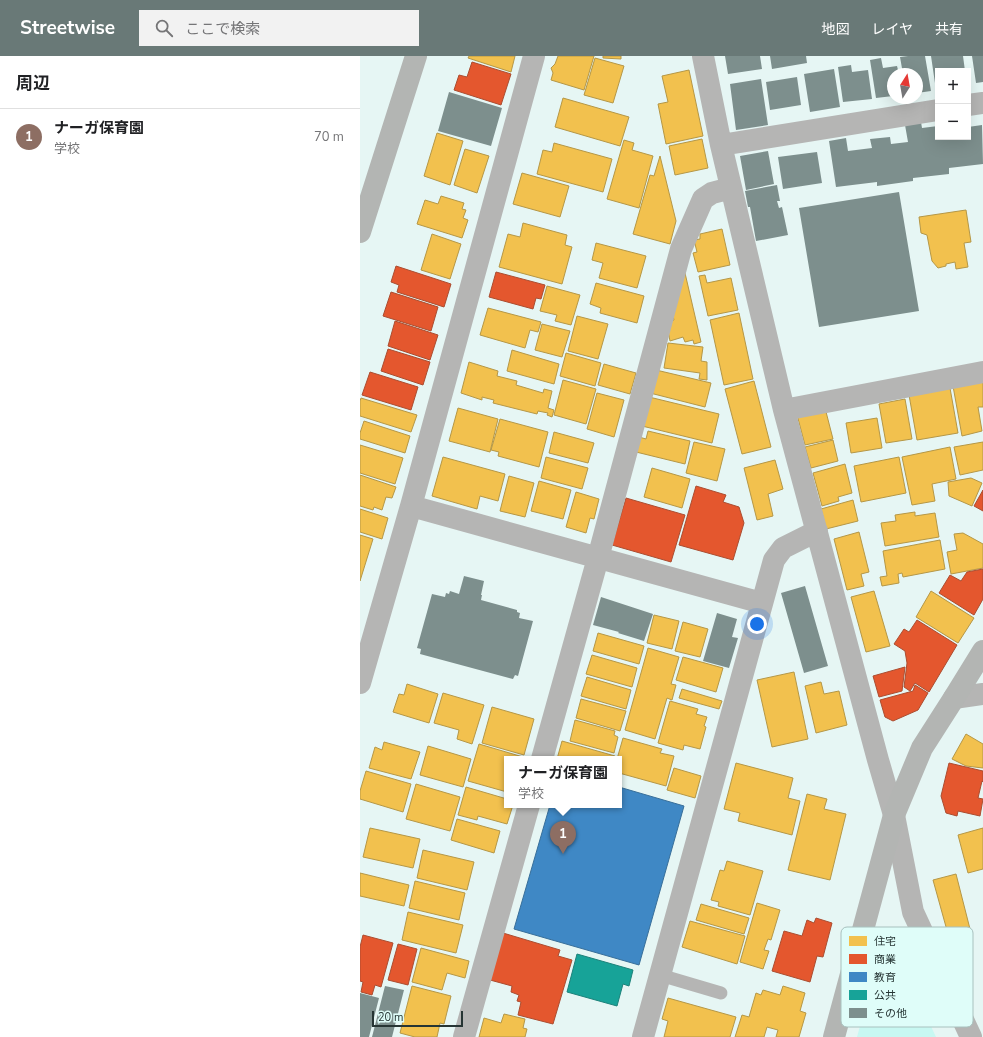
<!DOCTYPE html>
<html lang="ja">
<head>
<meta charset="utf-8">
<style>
	body { margin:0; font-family:"Nunito Sans","Noto Sans JP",sans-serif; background:#f2f2f2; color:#202124 }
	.controls { position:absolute; right:12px; top:12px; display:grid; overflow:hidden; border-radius:0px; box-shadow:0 4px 16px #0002 }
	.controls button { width:36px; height:36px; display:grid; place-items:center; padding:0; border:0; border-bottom:1px solid #e0e0e0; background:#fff; color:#202124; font:20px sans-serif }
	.compass { position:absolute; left:527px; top:12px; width:36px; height:36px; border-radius:50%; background:#fff; box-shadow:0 4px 16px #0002; rotate:11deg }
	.scale { position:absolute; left:12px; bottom:10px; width:91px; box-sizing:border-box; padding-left:4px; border:2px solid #263534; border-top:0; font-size:11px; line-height:14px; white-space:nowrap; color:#263534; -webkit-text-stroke:3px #dffdf9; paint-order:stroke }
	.you { position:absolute; left:397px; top:568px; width:14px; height:14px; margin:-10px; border:3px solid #fff; border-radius:50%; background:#1a73e8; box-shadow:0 0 0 6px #1a73e833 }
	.badge { display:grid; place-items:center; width:26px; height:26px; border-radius:50%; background:#697977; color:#fff; font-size:13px; font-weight:700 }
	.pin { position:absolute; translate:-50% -33px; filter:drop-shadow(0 1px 2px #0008) }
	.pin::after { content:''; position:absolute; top:21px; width:14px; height:12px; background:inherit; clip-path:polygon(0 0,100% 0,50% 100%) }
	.popup { position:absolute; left:144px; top:700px; width:118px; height:52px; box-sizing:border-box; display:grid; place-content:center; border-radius:0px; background:#fff; filter:drop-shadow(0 1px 3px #0005); font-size:13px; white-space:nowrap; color:#757577 }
	.popup b { font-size:15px; color:#202124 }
	.popup::after { content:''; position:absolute; left:50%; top:100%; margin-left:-8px; border:8px solid transparent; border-top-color:#fff }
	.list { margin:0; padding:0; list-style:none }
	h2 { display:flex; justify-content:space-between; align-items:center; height:52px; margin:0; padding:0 16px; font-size:17px }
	h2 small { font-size:13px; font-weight:400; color:#757577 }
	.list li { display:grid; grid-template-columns:26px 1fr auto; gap:12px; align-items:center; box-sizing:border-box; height:56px; padding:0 16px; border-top:1px solid #e0e0e0 }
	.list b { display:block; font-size:15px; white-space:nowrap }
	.list p { margin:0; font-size:13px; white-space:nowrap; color:#757577 }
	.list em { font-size:13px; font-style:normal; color:#757577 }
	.icon { flex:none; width:22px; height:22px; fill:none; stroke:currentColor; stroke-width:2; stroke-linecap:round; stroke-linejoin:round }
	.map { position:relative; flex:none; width:623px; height:981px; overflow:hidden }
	header { display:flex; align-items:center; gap:24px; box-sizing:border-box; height:56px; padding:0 20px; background:#697977; color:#fff }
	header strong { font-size:19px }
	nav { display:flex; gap:22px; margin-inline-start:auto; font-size:14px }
	.search { width:280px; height:36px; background:#f2f2f2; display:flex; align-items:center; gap:10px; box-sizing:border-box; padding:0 14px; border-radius:0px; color:#757577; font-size:15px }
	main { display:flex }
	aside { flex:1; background:#fff }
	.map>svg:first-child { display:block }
</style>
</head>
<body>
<header>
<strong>Streetwise</strong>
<div class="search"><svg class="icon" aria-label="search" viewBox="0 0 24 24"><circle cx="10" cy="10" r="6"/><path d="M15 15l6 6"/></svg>ここで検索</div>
<nav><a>地図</a><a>レイヤ</a><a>共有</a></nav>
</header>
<main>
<aside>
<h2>周辺<small></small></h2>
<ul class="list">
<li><span class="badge" style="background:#8d6e63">1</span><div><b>ナーガ保育園</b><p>学校</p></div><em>70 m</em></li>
</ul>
</aside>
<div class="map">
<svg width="623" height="981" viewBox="0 0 623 981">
	<rect width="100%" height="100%" fill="#e6f6f4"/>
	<path fill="#c8f8f2" d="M 526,875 L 576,981 L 497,981 Z"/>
	<path fill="#f2c14e" stroke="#b59746" d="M 109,0 L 155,0 L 151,16 L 108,2 Z
		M 198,0 L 234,0 L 224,34 L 191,24 L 193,17 L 191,12 L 195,8 Z
		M 243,0 L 261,0 L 261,3 L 243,2 Z
		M 235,2 L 264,10 L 253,47 L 224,39 Z
		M 329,14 L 343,80 L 306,88 L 298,48 L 308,46 L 302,20 Z
		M 203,42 L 269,61 L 260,90 L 195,71 Z
		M 77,77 L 103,85 L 90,129 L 64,120 Z
		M 342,83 L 348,112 L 315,119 L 309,90 Z
		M 264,84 L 274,87 L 272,94 L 293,100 L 279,152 L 247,143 Z
		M 194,87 L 252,103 L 243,136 L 177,118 L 183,94 L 192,96 Z
		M 105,93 L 129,100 L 117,137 L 94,129 Z
		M 300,100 L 316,165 L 310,188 L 273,178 L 290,119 L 294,120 Z
		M 162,117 L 209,130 L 200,161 L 153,148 Z
		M 81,140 L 104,147 L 102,153 L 106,154 L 103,162 L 108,164 L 102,182 L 57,168 L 65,144 L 78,148 Z
		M 606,154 L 611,186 L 604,187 L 608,211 L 596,213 L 595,206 L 586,208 L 586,210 L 578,212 L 572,205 L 567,179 L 561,177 L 559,161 Z
		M 163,167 L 207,179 L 205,189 L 212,191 L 202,228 L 139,211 L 148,178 L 160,181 Z
		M 362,173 L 370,209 L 338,216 L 333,197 L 337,196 L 334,184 L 340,183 L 340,178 Z
		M 72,178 L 101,188 L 90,223 L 61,214 Z
		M 236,187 L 286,200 L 277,232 L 239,222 L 243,207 L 232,204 Z
		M 325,217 L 341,286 L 334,288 L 333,284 L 325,286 L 323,281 L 310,285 L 306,266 L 314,264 L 310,248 Z
		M 345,219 L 347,227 L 371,222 L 378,254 L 348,260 L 339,220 Z
		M 236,227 L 284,240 L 277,267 L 240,257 L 241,252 L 230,248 Z
		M 187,230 L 220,239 L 211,269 L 195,265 L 197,259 L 180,255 Z
		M 128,252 L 181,266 L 178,276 L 170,274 L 165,292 L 120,279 Z
		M 379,257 L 393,323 L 364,329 L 350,264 Z
		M 217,260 L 248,268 L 238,303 L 208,295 Z
		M 182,268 L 210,275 L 202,301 L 175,294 Z
		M 308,287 L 343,291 L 341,305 L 347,306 L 347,324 L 339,323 L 340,317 L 304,312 Z
		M 152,294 L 199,308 L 194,328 L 147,315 Z
		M 206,297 L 241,307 L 235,330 L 200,320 Z
		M 109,306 L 138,315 L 137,320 L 157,325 L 156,329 L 183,337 L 184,333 L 192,335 L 188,352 L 194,354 L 192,361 L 187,359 L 188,357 L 178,355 L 177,358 L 133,347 L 134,344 L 122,341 L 122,344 L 101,337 Z
		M 244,308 L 276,317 L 270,338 L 238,329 Z
		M 296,314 L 351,327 L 345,351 L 290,337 Z
		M 203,324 L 236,333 L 226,368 L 194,359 Z
		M 623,324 L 623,351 L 618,351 L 622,375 L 602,380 L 593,330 Z
		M 394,325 L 411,391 L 382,398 L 365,333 Z
		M 590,332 L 598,377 L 557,384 L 549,339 Z
		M 237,337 L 264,344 L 254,381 L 227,373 Z
		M 289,341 L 359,358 L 352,387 L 282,370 Z
		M 1,342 L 57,359 L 51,376 L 0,360 L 0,345 Z
		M 545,343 L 552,383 L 526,387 L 519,348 Z
		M 464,348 L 473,383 L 445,389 L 436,355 Z
		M 98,352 L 138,363 L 130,396 L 89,385 Z
		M 517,362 L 522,392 L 491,397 L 486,367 Z
		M 140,363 L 188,376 L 179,411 L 138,400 L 139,396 L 131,394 Z
		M 4,365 L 50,380 L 45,397 L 0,383 L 0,377 Z
		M 288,375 L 330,385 L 325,408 L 276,396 L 279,381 L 286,383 Z
		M 194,376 L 234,387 L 228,407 L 189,397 Z
		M 473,384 L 478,405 L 451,412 L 445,391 Z
		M 334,386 L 365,393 L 357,425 L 326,417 Z
		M 623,386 L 623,414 L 600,419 L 594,391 Z
		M 0,389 L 43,402 L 35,428 L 0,417 Z
		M 590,391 L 596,423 L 572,428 L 575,445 L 552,449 L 542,401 Z
		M 83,401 L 145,418 L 138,445 L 120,440 L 117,453 L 72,440 Z
		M 186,401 L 228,412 L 222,433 L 181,422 Z
		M 539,401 L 546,437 L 501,446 L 494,410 Z
		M 415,404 L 423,433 L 408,438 L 413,460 L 397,464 L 384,412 Z
		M 485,408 L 492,437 L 478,441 L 479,445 L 462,450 L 453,417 Z
		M 292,412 L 330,423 L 322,452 L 284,441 Z
		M 0,419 L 36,431 L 32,442 L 26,441 L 22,454 L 14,451 L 13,454 L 0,450 Z
		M 149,420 L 174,427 L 165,461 L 140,455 Z
		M 611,422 L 622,427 L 612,450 L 589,440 L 588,426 Z
		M 179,425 L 211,434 L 203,463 L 171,455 Z
		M 216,436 L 239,443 L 234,463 L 230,462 L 226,477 L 206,471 Z
		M 493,444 L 498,465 L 466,473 L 461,453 Z
		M 0,453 L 28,462 L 22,483 L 0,476 Z
		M 555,456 L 555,460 L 575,457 L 579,481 L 525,490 L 521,467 L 536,465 L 535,459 Z
		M 499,476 L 509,516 L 501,518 L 504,530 L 487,534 L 474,483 Z
		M 603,477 L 623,488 L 623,512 L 591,518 L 587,496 L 597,494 L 594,478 Z
		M 0,479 L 13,483 L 0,525 Z
		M 580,484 L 585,513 L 543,521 L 542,517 L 538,518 L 539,527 L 522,530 L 520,521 L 527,520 L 523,495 Z
		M 514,535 L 530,590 L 506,596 L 491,541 Z
		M 571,535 L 614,562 L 598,587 L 556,561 Z
		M 294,559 L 319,565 L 312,593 L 287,587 Z
		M 323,566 L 348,573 L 340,601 L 315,595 Z
		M 238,577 L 284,590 L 279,608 L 233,595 Z
		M 288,592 L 319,601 L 311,628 L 316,629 L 312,644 L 307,642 L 295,683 L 265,674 Z
		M 232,599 L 277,612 L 272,631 L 226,618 Z
		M 323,601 L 363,612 L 356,636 L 316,624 Z
		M 434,616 L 448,683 L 412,691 L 397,624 Z
		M 227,621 L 271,634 L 266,653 L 221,640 Z
		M 461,626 L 464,638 L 479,635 L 487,669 L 456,677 L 445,630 Z
		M 47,628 L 78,638 L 69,667 L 33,656 L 39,638 L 44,639 Z
		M 322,633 L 362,645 L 359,653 L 319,642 Z
		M 83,637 L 124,649 L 112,688 L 97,683 L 99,674 L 74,667 Z
		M 221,643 L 266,655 L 260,675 L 216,662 Z
		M 310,645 L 338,653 L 336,658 L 347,661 L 344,670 L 346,671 L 340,693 L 324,689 L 323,694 L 298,687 Z
		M 132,651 L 174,663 L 164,699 L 122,687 Z
		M 215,664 L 255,675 L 254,679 L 258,681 L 254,697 L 210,685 Z
		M 606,678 L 623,688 L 623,712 L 606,710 L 592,703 Z
		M 263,682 L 302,693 L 300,697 L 314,700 L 306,730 L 259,717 L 259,703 L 257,703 Z
		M 202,685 L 255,700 L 254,703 L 197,703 Z
		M 24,686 L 60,696 L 51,723 L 9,712 L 15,691 L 22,694 Z
		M 119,688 L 163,701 L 163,703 L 147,703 L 147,736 L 108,725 Z
		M 68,690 L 111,703 L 103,731 L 60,719 Z
		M 376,707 L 433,722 L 428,742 L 440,745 L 432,779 L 378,765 L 380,757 L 364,753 Z
		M 314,712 L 341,720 L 335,742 L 307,734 Z
		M 6,715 L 51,728 L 43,756 L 0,743 L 0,735 Z
		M 56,728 L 100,741 L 90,775 L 46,763 Z
		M 106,731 L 147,743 L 147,749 L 153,749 L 147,768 L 118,760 L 117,764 L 98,759 Z
		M 447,738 L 467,743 L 464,753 L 486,758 L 470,824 L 428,814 Z
		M 97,763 L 140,775 L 134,797 L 91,784 Z
		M 10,772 L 60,783 L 53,812 L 3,801 Z
		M 623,772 L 623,813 L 608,817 L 598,779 Z
		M 63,794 L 114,806 L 107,834 L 57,822 Z
		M 367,805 L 403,815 L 390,859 L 358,850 L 359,846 L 351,844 L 360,814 L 364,815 Z
		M 0,817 L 49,829 L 44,850 L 0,840 Z
		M 596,818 L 610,873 L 588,878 L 573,824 Z
		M 55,825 L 105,837 L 99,864 L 49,852 Z
		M 397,847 L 420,854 L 411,884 L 408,883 L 404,894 L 409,895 L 403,913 L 380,906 Z
		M 341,848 L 389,862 L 384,878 L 336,864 Z
		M 48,856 L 103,869 L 96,897 L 42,884 Z
		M 330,865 L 385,880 L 377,908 L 322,891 Z
		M 61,892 L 109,905 L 105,922 L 87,917 L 82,934 L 52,926 Z
		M 52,930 L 91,940 L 84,968 L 80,967 L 77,981 L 55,981 L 40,977 Z
		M 423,930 L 445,937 L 440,955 L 446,957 L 439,981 L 416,981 L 418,974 L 407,971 L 404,981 L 375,981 L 382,959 L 389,961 L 396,937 L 401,939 L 403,934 L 420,939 Z
		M 308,942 L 376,961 L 370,981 L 304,981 L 308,965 L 302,963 Z
		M 144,958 L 165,963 L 163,972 L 167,973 L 165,981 L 119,981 L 124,962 L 141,967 Z"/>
	<path fill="#e4572e" stroke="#ab4d30" d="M 112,6 L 151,18 L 141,49 L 94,34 L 99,19 L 107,21 Z
		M 36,210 L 91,228 L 84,251 L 37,236 L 39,229 L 31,226 Z
		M 136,216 L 185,229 L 181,243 L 176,242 L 173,253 L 129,241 Z
		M 31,236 L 78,251 L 71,275 L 23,260 Z
		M 35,265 L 78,279 L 70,304 L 28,290 Z
		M 28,293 L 70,306 L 63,329 L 21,315 Z
		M 10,316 L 58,331 L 51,354 L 2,339 Z
		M 336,430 L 366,439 L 363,446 L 379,451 L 384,467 L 373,504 L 319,489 Z
		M 623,434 L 623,455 L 614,450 Z
		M 266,442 L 325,459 L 311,506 L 252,489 Z
		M 623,513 L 623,543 L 614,559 L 579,537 L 590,519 L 601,525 L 607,516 Z
		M 557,564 L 597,589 L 569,636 L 555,627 L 550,635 L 544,631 L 547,607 L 545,595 L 534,588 L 544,573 L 549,576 Z
		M 545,611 L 542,635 L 519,641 L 513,620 Z
		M 555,629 L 568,637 L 558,654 L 533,665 L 525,661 L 520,644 L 553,635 Z
		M 589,707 L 623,715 L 623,726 L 622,725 L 618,742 L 623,743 L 620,760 L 598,755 L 597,760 L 586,757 L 581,740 Z
		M 456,862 L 472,867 L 463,901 L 457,900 L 450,926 L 412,915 L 424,875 L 442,880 L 447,864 L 454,867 Z
		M 143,877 L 200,894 L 198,900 L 212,904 L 193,968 L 158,959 L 161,946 L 157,945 L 159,939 L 151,936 L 152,930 L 130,924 Z
		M 3,879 L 33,887 L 21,931 L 15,929 L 12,939 L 1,936 L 3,926 L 0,925 L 0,891 Z
		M 38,888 L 57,893 L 48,929 L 28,924 Z"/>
	<path fill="#3f88c5" stroke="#386f9a" d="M 259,731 L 324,750 L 279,909 L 154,873 L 190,749 L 259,749 Z"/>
	<path fill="#17a398" stroke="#1c827a" d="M 217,898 L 273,914 L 269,930 L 263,928 L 257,950 L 207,936 Z"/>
	<path fill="#7d8f8d" d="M 365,0 L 400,0 L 402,13 L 368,18 Z
		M 410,0 L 446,0 L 447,7 L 412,13 Z
		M 548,0 L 565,0 L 571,35 L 557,37 L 557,18 L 543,18 L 540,1 Z
		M 571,0 L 603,0 L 605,15 L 578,15 L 578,33 L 576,34 Z
		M 612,0 L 623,0 L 623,26 L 616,27 Z
		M 521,2 L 523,12 L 537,10 L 539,18 L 533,18 L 533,40 L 516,42 L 510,4 Z
		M 491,9 L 492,16 L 508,14 L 512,43 L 483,46 L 478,11 Z
		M 474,13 L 480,51 L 450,56 L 444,18 Z
		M 437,21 L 441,49 L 410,54 L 406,26 Z
		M 401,23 L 408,69 L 376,74 L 370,28 Z
		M 89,36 L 142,52 L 131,90 L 78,75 Z
		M 561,66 L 562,72 L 578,70 L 578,81 L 608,81 L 608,71 L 622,69 L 623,108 L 589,112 L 589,118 L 553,122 L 553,125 L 517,130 L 517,126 L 476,131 L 469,85 L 486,82 L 488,95 L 512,92 L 510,83 L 530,81 L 531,88 L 548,86 L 545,69 Z
		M 408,95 L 414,128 L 386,134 L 380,100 Z
		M 457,96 L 462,127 L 423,133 L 418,101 Z
		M 417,129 L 420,145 L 417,145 L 419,152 L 422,151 L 428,179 L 396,185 L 390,151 L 388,151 L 385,135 Z
		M 539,136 L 559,255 L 459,271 L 439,152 Z
		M 104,520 L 124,525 L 121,539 L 122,539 L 121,544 L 157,554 L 157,556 L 160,557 L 159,562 L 173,565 L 158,620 L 155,619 L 153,623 L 60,598 L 61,593 L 57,592 L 72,538 L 85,541 L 86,537 L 89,538 L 90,535 L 99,538 Z
		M 445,530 L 468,610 L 444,617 L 421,537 Z
		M 241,541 L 293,558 L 284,585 L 258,577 L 259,576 L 233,569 Z
		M 357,557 L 377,563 L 372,581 L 378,582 L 369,612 L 343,605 Z
		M 606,877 L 610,894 L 596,898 L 592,881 Z
		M 25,930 L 44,934 L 32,981 L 12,981 Z
		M 0,937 L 19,942 L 9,981 L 0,981 Z"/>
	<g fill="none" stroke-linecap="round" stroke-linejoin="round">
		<path stroke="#b5b5b4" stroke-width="13" d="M 300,919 L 361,937"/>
		<path stroke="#b5b5b4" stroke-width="22" d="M 343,0 L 361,89 L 424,354 L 518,704 L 534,759 L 553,856 L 611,981
			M 608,49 L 623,47
			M 361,89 L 578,54
			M 424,354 L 623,316
			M 51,450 L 402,547
			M 0,627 L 51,450 L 174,0
			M 594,642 L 623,638
			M 182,703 L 238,502 L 321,193 L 343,143 L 352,137 L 371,132
			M 104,981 L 169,749
			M 283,981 L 414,504 L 423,492 L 457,475"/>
		<path stroke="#b3b5b3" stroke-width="22" d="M 0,176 L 56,0
			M 474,981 L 534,759 L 562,692 L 594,642 L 623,595"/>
	</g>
	<rect x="481" y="871" width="132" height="100" rx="6" fill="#dffdf9" stroke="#a8c1be" stroke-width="1"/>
	<rect x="489" y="880" width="18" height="10" fill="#f2c14e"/>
	<rect x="489" y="898" width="18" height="10" fill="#e4572e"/>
	<rect x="489" y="916" width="18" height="10" fill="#3f88c5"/>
	<rect x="489" y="934" width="18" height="10" fill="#17a398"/>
	<rect x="489" y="952" width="18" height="10" fill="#7d8f8d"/>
	<g font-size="11" fill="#263534">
		<text x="514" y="889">住宅</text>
		<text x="514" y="907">商業</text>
		<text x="514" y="925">教育</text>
		<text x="514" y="943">公共</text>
		<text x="514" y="961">その他</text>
	</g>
</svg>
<div class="controls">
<button>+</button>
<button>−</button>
</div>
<svg class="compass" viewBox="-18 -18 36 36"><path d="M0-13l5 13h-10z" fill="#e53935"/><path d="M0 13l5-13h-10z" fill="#757577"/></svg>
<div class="scale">20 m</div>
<div class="you"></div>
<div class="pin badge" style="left:203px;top:798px;background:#8d6e63">1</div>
<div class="popup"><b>ナーガ保育園</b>学校</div>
</div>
</main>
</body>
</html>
